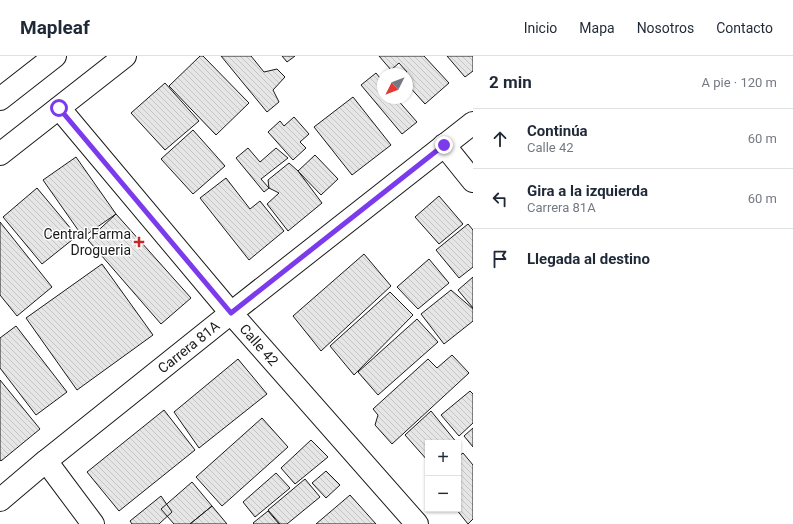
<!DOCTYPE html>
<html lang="es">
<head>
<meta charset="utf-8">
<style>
	body { margin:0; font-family:Roboto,sans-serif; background:#f2f2f3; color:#1f2937 }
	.controls { position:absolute; right:12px; bottom:12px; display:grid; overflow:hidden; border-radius:0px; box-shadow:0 1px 3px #0004 }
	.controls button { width:36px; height:36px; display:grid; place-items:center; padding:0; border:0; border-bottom:1px solid #e0e1e3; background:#fff; color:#1f2937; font:20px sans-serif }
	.compass { position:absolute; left:377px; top:12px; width:36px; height:36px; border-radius:50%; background:#fff; box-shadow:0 1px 3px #0004; rotate:228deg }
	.stop { position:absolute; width:12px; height:12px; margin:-9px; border:3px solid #7c3aed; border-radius:50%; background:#fff }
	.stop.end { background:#7c3aed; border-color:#fff; box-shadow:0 1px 4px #0008 }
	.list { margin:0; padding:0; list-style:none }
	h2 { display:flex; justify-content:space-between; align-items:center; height:52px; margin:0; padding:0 16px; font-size:17px }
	h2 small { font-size:13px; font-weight:400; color:#747a83 }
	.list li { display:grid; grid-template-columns:26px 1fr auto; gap:12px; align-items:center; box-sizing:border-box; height:60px; padding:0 16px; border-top:1px solid #e0e1e3 }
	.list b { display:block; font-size:15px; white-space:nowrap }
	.list p { margin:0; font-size:13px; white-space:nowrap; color:#747a83 }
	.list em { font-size:13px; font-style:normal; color:#747a83 }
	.icon { flex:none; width:22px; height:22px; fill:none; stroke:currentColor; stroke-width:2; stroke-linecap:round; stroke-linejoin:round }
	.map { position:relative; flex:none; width:473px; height:468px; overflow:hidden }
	header { display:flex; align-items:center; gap:24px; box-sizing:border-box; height:56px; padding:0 20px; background:#fff; border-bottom:1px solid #e0e1e3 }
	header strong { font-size:19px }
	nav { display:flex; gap:22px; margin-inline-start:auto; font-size:14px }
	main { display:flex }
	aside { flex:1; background:#fff }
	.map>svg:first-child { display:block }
</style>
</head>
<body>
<header>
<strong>Mapleaf</strong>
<nav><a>Inicio</a><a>Mapa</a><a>Nosotros</a><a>Contacto</a></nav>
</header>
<main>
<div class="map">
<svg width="473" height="468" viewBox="0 0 473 468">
	<defs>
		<pattern id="building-back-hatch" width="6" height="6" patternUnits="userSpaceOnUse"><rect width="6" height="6" fill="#e6e6e6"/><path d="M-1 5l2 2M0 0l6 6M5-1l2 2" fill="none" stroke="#c5c5c5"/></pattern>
	</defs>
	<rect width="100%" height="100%" fill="#fff"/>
	<path fill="url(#building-back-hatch)" stroke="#1a1a1a" d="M 200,0 L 203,0 L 249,47 L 216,79 L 169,30 Z
		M 221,0 L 251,0 L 264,16 L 277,13 L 285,21 L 273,34 L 279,46 L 267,56 Z
		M 282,0 L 295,0 L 287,6 Z
		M 379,0 L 424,0 L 449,27 L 425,48 L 407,28 L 407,18 L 405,18 L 407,16 L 399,7 L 391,14 Z
		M 447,0 L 473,0 L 473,15 L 465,21 Z
		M 376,17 L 383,26 L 383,42 L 396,42 L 417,66 L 402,78 L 361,29 Z
		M 165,27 L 199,65 L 165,94 L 131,57 Z
		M 353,41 L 391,89 L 352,119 L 314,71 Z
		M 294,61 L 309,78 L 300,86 L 306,92 L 293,104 L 268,76 L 280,65 L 284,70 Z
		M 193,74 L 225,110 L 193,138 L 161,103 Z
		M 248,92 L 260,106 L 276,92 L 288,102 L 261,123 L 269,132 L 264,136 L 236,102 Z
		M 315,99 L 338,123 L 321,139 L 298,115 Z
		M 76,101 L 116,158 L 83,181 L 43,124 Z
		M 289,107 L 298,115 L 322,147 L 288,175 L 267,148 L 279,137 L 269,132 L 268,124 Z
		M 226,122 L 250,153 L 260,145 L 284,175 L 249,204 L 200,142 Z
		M 37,132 L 77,180 L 42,208 L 3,161 Z
		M 439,140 L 463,168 L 439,188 L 415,161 Z
		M 116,158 L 191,242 L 161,268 L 88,184 Z
		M 0,166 L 52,231 L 17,260 L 0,239 Z
		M 468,168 L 473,174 L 473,211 L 459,222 L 436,194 Z
		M 364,198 L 391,230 L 321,295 L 293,260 Z
		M 429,203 L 449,227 L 418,253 L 397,231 Z
		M 102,208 L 153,279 L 77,334 L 26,262 Z
		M 473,221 L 473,252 L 458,234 Z
		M 451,234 L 473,253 L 473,265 L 444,288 L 421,258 Z
		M 390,236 L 413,259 L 354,319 L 330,290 Z
		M 417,263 L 438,286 L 378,339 L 358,316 Z
		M 16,270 L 67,336 L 36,359 L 0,312 L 0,282 Z
		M 452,299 L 469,317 L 392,388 L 375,369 L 378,359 L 373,353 L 428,303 L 437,312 Z
		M 238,303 L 267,338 L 199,392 L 174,356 Z
		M 0,324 L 40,373 L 1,405 L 0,404 Z
		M 470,335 L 473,338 L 473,367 L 459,380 L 441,359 Z
		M 164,354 L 195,394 L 119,455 L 87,416 Z
		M 431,355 L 457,387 L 428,387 L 428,405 L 405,379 Z
		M 262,362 L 288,391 L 222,450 L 196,421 Z
		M 473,372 L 473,391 L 464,380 Z
		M 311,384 L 328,401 L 295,428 L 281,412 Z
		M 463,397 L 473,409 L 473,463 L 468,468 L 456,453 L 458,453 L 458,401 Z
		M 326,415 L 340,429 L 326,442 L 312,427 Z
		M 276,417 L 290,432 L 255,461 L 243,446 Z
		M 305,423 L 320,441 L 287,468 L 280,468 L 268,454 Z
		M 192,426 L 212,450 L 190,468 L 174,468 L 161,453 Z
		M 350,439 L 376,468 L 316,468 Z
		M 161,440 L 172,456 L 159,468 L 132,468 L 130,465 Z
		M 212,450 L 227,468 L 190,468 Z
		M 268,455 L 279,468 L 254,468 L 253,467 Z"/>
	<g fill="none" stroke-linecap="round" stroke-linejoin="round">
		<defs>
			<g id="street">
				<path id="s1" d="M 59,52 L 231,257 L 417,468"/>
				<path d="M 444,89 L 473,125"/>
				<path d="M 46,405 L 93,468"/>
				<path id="s2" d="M 0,444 L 46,405 L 231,257 L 473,67"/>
			</g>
			<path id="primary" d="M 0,43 L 55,0
				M 0,98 L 125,0"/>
		</defs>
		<use href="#street" stroke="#1a1a1a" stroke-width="24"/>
		<use href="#primary" stroke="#1a1a1a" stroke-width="24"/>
		<use href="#street" stroke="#fff" stroke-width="22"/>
		<use href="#primary" stroke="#fff" stroke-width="22"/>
	</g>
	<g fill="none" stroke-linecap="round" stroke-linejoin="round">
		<path stroke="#7c3aed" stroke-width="5" d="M 59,52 L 231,257 L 444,89"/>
	</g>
	<path fill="#c62828" stroke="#fff" stroke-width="1.5" d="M137 180h4v4h4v4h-4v4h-4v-4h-4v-4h4z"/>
	<g text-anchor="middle" stroke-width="3" stroke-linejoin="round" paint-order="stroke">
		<g font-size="14" fill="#1a1a1a" stroke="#fff" text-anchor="end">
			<text x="131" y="183">Central Farma<tspan x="131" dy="16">Drogueria</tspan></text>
		</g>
		<g font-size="14" fill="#1a1a1a" stroke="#fff">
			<text dy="5" stroke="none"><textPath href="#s1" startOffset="310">Calle 42</textPath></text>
			<text dy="5" stroke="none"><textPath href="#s2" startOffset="243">Carrera 81A</textPath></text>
		</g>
	</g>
</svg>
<div class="controls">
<button>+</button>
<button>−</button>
</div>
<svg class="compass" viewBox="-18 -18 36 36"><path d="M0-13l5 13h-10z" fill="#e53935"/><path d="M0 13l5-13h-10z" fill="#747a83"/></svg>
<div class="stop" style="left:59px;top:52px"></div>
<div class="stop end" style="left:444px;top:89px"></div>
</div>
<aside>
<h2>2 min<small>A pie · 120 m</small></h2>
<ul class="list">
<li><svg class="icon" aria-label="ahead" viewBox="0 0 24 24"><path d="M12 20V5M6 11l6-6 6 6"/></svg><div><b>Continúa</b><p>Calle 42</p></div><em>60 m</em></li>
<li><svg class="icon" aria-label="left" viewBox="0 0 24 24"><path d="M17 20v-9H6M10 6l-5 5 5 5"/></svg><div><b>Gira a la izquierda</b><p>Carrera 81A</p></div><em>60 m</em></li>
<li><svg class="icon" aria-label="arrive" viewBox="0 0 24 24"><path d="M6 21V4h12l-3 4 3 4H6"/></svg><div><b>Llegada al destino</b></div></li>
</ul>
</aside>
</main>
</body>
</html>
